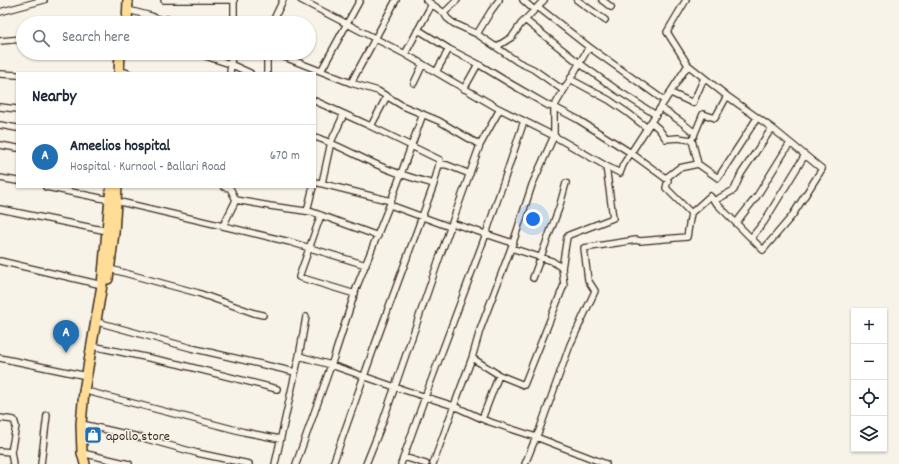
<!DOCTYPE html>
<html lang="en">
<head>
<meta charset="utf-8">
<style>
	body { margin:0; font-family:Dekko,sans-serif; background:#f6f6f7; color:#1f2937 }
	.controls { position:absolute; right:12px; bottom:12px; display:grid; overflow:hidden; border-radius:0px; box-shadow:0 1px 3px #0004 }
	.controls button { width:36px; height:36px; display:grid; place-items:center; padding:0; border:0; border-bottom:1px solid #e0e1e3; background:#fff; color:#1f2937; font:20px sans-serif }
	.you { position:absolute; left:533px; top:219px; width:14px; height:14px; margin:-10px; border:3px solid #fff; border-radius:50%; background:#1a73e8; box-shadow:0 0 0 6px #1a73e833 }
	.badge { display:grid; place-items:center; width:26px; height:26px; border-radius:50%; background:#1f6fb2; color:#fff; font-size:13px; font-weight:700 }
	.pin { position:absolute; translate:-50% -33px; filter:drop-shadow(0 1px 2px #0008) }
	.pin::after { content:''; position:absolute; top:21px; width:14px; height:12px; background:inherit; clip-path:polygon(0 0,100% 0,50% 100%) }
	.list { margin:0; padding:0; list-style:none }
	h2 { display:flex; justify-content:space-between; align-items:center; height:52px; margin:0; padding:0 16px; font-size:17px }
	h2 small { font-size:13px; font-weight:400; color:#747a83 }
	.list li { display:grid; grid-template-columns:26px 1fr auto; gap:12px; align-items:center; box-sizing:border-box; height:64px; padding:0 16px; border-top:1px solid #e0e1e3 }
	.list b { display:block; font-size:15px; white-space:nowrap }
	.list p { margin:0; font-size:13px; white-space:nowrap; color:#747a83 }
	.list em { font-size:13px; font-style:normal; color:#747a83 }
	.icon { flex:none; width:22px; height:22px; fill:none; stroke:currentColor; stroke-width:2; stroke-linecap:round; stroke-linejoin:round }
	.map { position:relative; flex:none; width:899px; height:464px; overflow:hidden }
	.search { position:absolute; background:#fff; box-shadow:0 1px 3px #0004; left:16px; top:16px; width:300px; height:44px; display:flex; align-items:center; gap:10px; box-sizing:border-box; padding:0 14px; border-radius:22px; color:#747a83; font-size:15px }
	.panel { position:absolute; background:#fff; box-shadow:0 1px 3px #0004; left:16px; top:72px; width:300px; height:116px; border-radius:0px }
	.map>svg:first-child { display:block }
</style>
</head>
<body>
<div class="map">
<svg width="899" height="464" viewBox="0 0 899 464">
	<rect width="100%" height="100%" fill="#f7f3e8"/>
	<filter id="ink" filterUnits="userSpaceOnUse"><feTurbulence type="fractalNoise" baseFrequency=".025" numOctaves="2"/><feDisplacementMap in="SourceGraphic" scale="8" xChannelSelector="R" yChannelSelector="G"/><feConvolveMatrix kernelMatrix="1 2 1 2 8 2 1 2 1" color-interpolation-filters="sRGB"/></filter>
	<g filter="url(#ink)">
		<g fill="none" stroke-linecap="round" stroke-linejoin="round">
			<defs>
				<path id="minor" d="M 164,0 L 234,0 L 234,23
					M 301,0 L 405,54 L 496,107 L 554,136 L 606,166 L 620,173 L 623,165 L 688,65 L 667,32 L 686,0
					M 426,0 L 444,13 L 447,18 L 453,23 L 477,34 L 496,47 L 512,37 L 521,24 L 544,0
					M 523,0 L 534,10
					M 577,0 L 605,20
					M 602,0 L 611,7
					M 538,7 L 589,47 L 665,101
					M 128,10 L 151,16 L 165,22 L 167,19 L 178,23
					M 0,12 L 44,0
					M 444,13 L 457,0
					M 525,20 L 579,63 L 617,90 L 656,115
					M 272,23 L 283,0
					M 417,31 L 422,32 L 449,49 L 478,64 L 511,84 L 549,106 L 554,107 L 577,119 L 631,153 L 668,180 L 666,188 L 691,213 L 710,196 L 718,205 L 763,250 L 792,216 L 822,169 L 772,128 L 727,96 L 688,65
					M 477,34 L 491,11 L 499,0
					M 0,41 L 23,39
					M 496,47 L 518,62 L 533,69 L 563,90
					M 196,53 L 230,64 L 250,73
					M 267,53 L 267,73
					M 274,53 L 351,83 L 378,91 L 403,106 L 439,121 L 480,145 L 439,259 L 382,424 L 366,464
					M 405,54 L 432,4
					M 321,71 L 360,0
					M 125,72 L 128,73
					M 436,72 L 449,49
					M 230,73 L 232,53
					M 0,74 L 17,75
					M 570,79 L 609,100 L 628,113 L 647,128
					M 351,83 L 396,0
					M 414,83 L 423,64
					M 464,89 L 478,64
					M 671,93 L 693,103 L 704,78
					M 315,101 L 366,124 L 440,160 L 434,184
					M 0,107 L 17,109
					M 661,108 L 680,121 L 695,133 L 694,136
					M 651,122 L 659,129 L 666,139 L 678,138 L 692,140 L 698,164
					M 0,125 L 17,128
					M 371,126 L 387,96
					M 695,133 L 703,114 L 715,118 L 727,96
					M 315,137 C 345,147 371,165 401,174 C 412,178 423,181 434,184 L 376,342 L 333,464
					M 0,145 L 17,148
					M 480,145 L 500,109
					M 439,164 L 447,165 L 470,174
					M 0,178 L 17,181
					M 666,178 L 679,168 L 698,164 L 718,178 L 757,118
					M 315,182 L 391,201
					M 322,183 L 331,142 L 344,114
					M 46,187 L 110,200
					M 224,187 L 230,188 L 236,200
					M 116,201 L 223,226 L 236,200 L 270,206 L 312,212 L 378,236
					M 714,201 L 734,190 L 741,174 L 772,128
					M 390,205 L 450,227
					M 0,209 L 107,231
					M 307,211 L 313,187
					M 321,215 L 299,277 L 355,294
					M 452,223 L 513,243
					M 736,223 L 757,196 L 790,143
					M 223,226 L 290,242 L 366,265
					M 751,238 L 764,222 L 805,155
					M 511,248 L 552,261 L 562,268
					M 0,261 L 102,285
					M 110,269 L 198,293 L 254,313 L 263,315
					M 533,278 L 559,208 L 566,183
					M 101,323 L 191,348 L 295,372
					M 97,347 L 178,364 L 277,389
					M 299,356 L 331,365 L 395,387 L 454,406 L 472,358 L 480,330 L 513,243 L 532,185 L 554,136 L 554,107 L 589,47
					M 0,358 L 87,376
					M 472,358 L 499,375 L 524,385 L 564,285 L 562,268 L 567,237 L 569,235 L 613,218 L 606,166
					M 90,392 L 244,432 L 280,439
					M 0,418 L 14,420 L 16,426 L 11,452
					M 482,419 L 499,375
					M 86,425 L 143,438 L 197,453 L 249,464
					M 0,451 L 11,452 L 13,464
					M 82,453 L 129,464
					M 404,457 L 426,464
					M 41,464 L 47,415
					M 275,464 L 299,356 L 306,317
					M 296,464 L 334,357 L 357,286 L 391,201 L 423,114
					M 401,464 L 425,397 L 486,234 L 524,121
					M 433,464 L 454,406 L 487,421 L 536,437 L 606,464
					M 525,464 L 536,437 L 539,431 L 570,345 L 595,291 L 588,280 L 584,248 L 636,240 L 640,241 L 687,237 L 691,213"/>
				<path id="primary" d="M 127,23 L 128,0
					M 119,73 L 120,53
					M 108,279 L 114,233 L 117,187
					M 85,464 L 82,453 L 81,424 L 84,391 L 102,285 L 111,187"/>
			</defs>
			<use href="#minor" stroke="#3b2a1e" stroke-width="8"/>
			<use href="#primary" stroke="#3b2a1e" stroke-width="12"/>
			<use href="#minor" stroke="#f7f3e8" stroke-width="5.5"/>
			<use href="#primary" stroke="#ffdd96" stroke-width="9"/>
		</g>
	</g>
	<defs>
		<symbol id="shop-square" viewBox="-11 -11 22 22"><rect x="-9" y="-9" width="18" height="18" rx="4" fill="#1f6fb2" stroke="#f7f3e8"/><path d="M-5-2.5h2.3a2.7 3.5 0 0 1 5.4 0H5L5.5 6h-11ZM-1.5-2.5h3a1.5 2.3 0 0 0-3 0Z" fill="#fff"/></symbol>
	</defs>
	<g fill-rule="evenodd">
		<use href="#shop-square" x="83" y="425" width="20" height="20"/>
	</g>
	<g text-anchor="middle" stroke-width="3" stroke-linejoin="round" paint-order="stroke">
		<g font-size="14" fill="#3b2a1e" stroke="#f7f3e8" text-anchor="start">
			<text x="106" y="440">apollo store</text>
		</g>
	</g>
</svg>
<div class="controls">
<button>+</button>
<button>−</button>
<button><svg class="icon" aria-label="locate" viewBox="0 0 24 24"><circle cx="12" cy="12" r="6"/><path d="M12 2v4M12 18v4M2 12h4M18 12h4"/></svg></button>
<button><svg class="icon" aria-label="layers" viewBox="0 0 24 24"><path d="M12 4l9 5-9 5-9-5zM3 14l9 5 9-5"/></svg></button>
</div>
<div class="you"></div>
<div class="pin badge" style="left:66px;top:353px">A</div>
<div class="search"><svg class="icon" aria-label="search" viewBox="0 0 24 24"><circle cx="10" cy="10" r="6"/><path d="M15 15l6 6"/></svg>Search here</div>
<section class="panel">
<h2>Nearby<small></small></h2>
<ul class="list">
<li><span class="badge">A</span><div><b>Ameelios hospital</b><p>Hospital · Kurnool - Ballari Road</p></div><em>670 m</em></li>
</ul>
</section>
</div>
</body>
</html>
